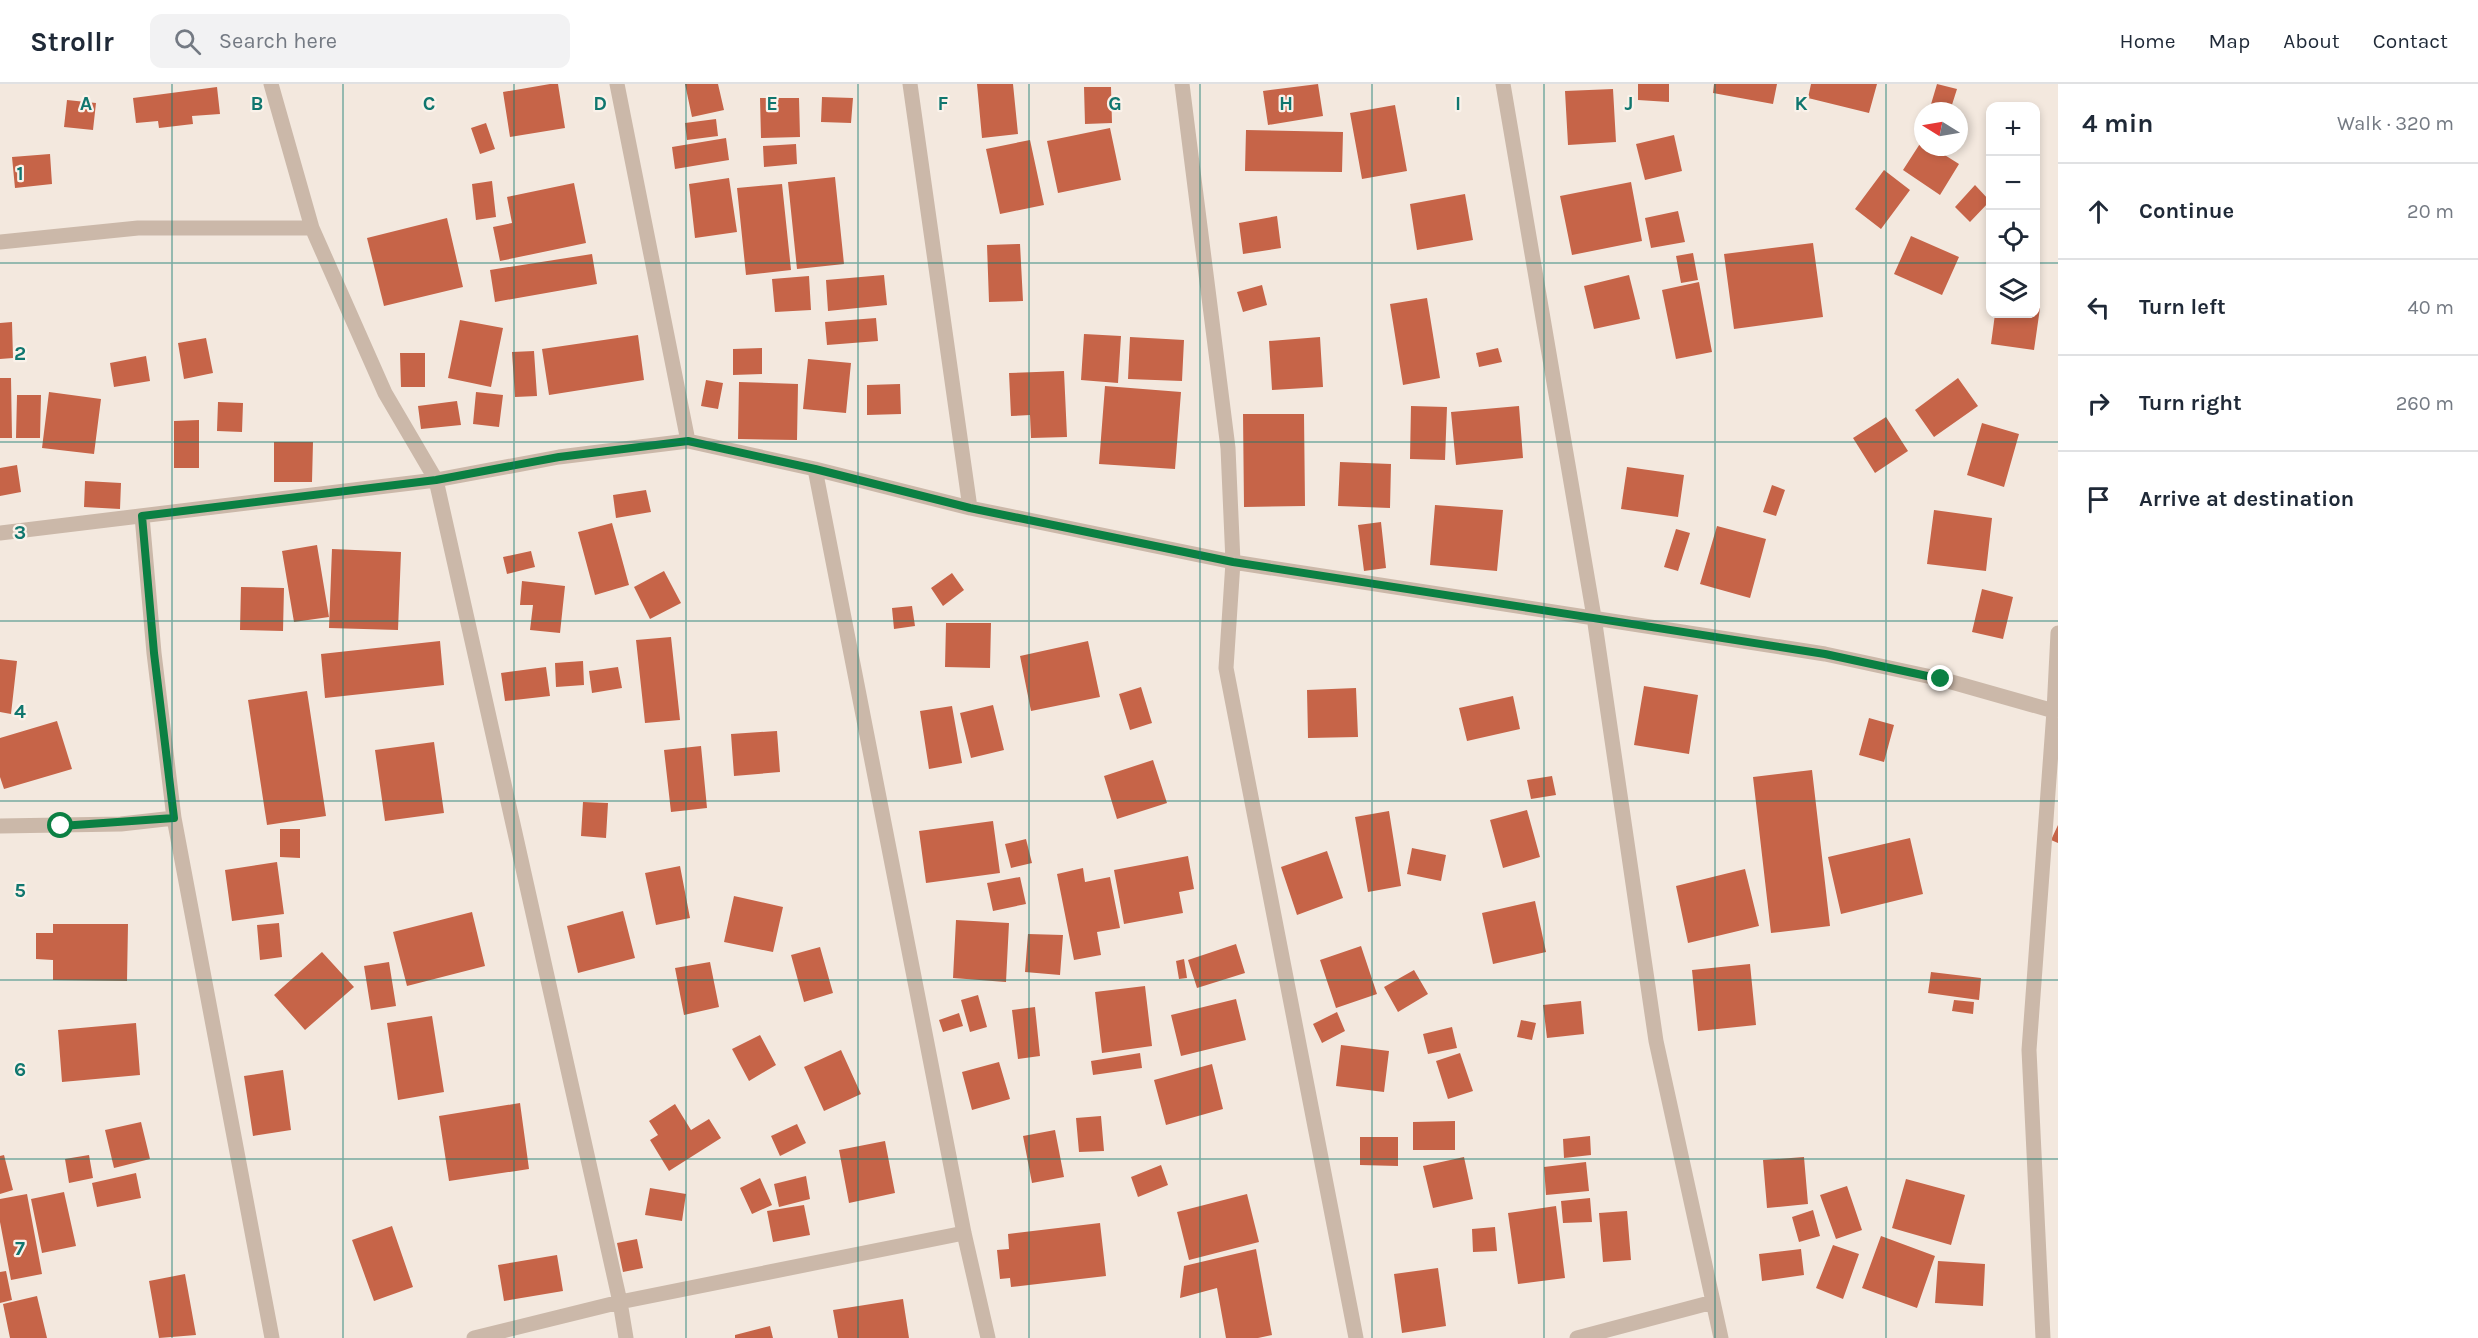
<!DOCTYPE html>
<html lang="en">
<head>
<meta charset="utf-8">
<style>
	body { margin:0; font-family:Karla,sans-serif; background:#f2f2f3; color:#1f2937 }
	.controls { position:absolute; right:18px; top:18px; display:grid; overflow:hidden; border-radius:12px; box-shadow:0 3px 9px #0003 }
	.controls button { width:54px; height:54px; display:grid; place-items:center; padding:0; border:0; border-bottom:2px solid #e0e1e3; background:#fff; color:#1f2937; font:30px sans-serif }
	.compass { position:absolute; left:1914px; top:18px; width:54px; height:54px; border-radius:50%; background:#fff; box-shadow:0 3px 9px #0003; rotate:281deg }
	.stop { position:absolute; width:18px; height:18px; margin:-14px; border:4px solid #0b8043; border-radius:50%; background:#fff }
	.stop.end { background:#0b8043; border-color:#fff; box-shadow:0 2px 6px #0008 }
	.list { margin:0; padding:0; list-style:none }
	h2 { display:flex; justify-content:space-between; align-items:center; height:78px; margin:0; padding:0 24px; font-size:26px }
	h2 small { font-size:20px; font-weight:400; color:#747a83 }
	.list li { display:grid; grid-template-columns:39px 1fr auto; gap:18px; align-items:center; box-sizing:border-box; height:96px; padding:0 24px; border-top:2px solid #e0e1e3 }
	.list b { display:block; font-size:22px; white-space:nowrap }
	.list em { font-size:20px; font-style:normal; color:#747a83 }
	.icon { flex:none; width:33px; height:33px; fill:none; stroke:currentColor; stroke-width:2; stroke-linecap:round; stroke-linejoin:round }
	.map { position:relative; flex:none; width:2058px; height:1254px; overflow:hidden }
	header { display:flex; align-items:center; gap:36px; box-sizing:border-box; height:84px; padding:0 30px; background:#fff; border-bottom:2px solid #e0e1e3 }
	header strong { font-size:28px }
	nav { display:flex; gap:33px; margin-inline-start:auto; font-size:21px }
	.search { width:420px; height:54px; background:#f2f2f3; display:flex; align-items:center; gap:15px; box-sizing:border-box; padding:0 21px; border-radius:12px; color:#747a83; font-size:22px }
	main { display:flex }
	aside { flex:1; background:#fff }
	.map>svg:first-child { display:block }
</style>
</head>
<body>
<header>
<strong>Strollr</strong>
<div class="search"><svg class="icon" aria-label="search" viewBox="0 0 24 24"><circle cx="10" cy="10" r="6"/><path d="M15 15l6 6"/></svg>Search here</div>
<nav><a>Home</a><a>Map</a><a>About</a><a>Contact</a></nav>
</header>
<main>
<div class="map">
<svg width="2058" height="1254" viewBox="0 0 2058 1254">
	<rect width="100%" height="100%" fill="#f3e8de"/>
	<path fill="#c66448" d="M 550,0 L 558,0 L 565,44 L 510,53 L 503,8 Z
		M 685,0 L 718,0 L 724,26 L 692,33 Z
		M 977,0 L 1013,0 L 1018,50 L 982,54 Z
		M 1318,0 L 1323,32 L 1268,41 L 1263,7 Z
		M 1638,0 L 1669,0 L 1669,18 L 1638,16 Z
		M 1714,0 L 1777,0 L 1773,20 L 1713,9 Z
		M 1811,0 L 1877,0 L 1869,29 L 1808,14 Z
		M 1937,0 L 1957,5 L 1950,27 L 1929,27 Z
		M 217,3 L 220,30 L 192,32 L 193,40 L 159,44 L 158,37 L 136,39 L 133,14 Z
		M 1084,3 L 1111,3 L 1112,39 L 1085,40 Z
		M 1613,5 L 1616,58 L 1568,61 L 1565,7 Z
		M 822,13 L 853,14 L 851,39 L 821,38 Z
		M 760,14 L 799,14 L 800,53 L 761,54 Z
		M 67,16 L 96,19 L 93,46 L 64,43 Z
		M 1395,21 L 1407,87 L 1362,95 L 1350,29 Z
		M 716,35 L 718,52 L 687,56 L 685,39 Z
		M 486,39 L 495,65 L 480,70 L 471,44 Z
		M 1110,44 L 1121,96 L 1058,109 L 1047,57 Z
		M 1246,46 L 1343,48 L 1342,88 L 1245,87 Z
		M 1674,51 L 1682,87 L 1645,96 L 1636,60 Z
		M 726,54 L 729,76 L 675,85 L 672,63 Z
		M 1923,55 L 1923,63 L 1932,63 L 1959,80 L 1940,111 L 1903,86 Z
		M 1030,56 L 1044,121 L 1000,130 L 986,65 Z
		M 796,60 L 797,80 L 764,83 L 763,62 Z
		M 50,70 L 52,100 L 15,104 L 12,73 Z
		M 1884,86 L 1910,106 L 1881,145 L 1855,125 Z
		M 835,93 L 844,180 L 797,185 L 788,98 Z
		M 729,94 L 737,148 L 695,154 L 689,100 Z
		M 492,97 L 496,133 L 476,136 L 472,100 Z
		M 1631,98 L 1642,157 L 1572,171 L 1560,112 Z
		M 574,99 L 586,159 L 500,177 L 493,143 L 512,139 L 507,113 Z
		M 782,100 L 791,186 L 746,191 L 737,104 Z
		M 1975,101 L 1990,117 L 1970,138 L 1955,123 Z
		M 1465,110 L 1473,156 L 1417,166 L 1410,120 Z
		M 1678,127 L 1685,158 L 1651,164 L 1645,134 Z
		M 1277,132 L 1281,164 L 1243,170 L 1239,139 Z
		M 447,134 L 463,203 L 384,222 L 367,154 Z
		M 1911,152 L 1959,173 L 1942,211 L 1894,190 Z
		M 1813,159 L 1823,233 L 1734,245 L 1724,170 Z
		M 1020,160 L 1023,217 L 989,218 L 987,161 Z
		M 1693,169 L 1698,196 L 1681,199 L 1676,172 Z
		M 592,170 L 597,200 L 495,218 L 490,186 Z
		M 884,191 L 887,221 L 828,227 L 826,196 Z
		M 1629,191 L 1640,235 L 1594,245 L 1584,202 Z
		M 809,192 L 811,226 L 775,228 L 772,195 Z
		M 1699,198 L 1712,268 L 1676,275 L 1662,206 Z
		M 1262,201 L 1267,221 L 1243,228 L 1237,208 Z
		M 1427,214 L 1440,294 L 1403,301 L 1390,220 Z
		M 2036,224 L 2040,224 L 2034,266 L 1991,260 L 1995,230 L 2036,230 Z
		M 876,234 L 878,257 L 827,261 L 825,238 Z
		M 460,236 L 503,244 L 491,303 L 448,294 Z
		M 12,238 L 13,274 L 0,275 L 0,239 Z
		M 1084,250 L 1121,252 L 1118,299 L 1081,296 Z
		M 638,251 L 644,296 L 549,311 L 542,265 Z
		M 1130,253 L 1184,256 L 1182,297 L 1128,295 Z
		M 1320,253 L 1323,303 L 1272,306 L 1269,257 Z
		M 206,254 L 213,289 L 184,295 L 178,259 Z
		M 762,264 L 762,290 L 733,291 L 733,265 Z
		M 1498,264 L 1502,278 L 1479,283 L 1476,269 Z
		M 534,267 L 537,312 L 515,313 L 512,268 Z
		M 400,269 L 425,269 L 425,303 L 401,303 Z
		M 146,272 L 150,297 L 114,303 L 110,279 Z
		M 808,275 L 851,279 L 846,329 L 803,325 Z
		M 1064,287 L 1067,353 L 1031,354 L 1030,331 L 1011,332 L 1009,289 Z
		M 0,294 L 11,294 L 12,354 L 0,354 Z
		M 1958,294 L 1978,322 L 1934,353 L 1915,326 Z
		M 706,296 L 723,299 L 718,325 L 701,322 Z
		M 739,298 L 798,300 L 797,356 L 738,355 Z
		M 900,300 L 901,330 L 867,331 L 867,301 Z
		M 1105,302 L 1181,308 L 1175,385 L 1099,380 Z
		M 49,308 L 101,315 L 94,370 L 42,364 Z
		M 476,308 L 503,311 L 499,343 L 473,340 Z
		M 17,311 L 41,311 L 40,354 L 16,354 Z
		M 457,317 L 461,341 L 421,345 L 418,322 Z
		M 218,318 L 243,319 L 242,348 L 217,347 Z
		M 1411,322 L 1447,323 L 1445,376 L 1410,375 Z
		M 1519,322 L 1523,374 L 1456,381 L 1451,328 Z
		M 1243,330 L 1304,330 L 1305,422 L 1244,423 Z
		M 1886,333 L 1908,367 L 1875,389 L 1853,354 Z
		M 199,336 L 199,384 L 174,384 L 174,337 Z
		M 1982,339 L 2019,350 L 2004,403 L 1967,391 Z
		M 274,358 L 313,358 L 312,398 L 274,398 Z
		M 1340,378 L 1391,380 L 1390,424 L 1338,422 Z
		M 17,381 L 21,408 L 0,412 L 0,384 Z
		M 1627,383 L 1684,391 L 1678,433 L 1621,425 Z
		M 85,397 L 121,399 L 120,425 L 84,423 Z
		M 1772,401 L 1785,406 L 1776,432 L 1763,428 Z
		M 646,406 L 651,428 L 616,434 L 613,411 Z
		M 1435,421 L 1503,426 L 1497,487 L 1430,481 Z
		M 1934,426 L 1992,434 L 1986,487 L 1927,480 Z
		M 1381,438 L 1386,484 L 1364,487 L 1358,441 Z
		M 612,439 L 629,501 L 595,511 L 578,448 Z
		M 1717,442 L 1766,455 L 1750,514 L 1700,500 Z
		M 1676,445 L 1690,449 L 1678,487 L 1664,483 Z
		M 317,461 L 329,533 L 294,538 L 282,467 Z
		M 332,465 L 401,468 L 398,546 L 329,544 Z
		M 531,467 L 535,483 L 507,490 L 503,473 Z
		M 664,487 L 681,519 L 650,535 L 634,503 Z
		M 952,489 L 964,506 L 943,522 L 931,504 Z
		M 522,497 L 565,502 L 560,549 L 530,546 L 533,521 L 520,521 Z
		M 241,503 L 284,504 L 283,547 L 240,546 Z
		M 1982,505 L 2013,513 L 2003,555 L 1972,548 Z
		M 912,522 L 915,542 L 894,545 L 892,524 Z
		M 946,539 L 991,539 L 990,584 L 945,583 Z
		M 671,553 L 680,636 L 645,639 L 636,556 Z
		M 440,557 L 444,601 L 325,614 L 321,570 Z
		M 1088,557 L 1100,613 L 1031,627 L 1020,572 Z
		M 0,575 L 17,577 L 11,630 L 0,628 Z
		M 583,577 L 584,601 L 556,603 L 555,579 Z
		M 546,583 L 550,612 L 505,617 L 501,589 Z
		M 618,583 L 622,604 L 592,609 L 589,587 Z
		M 1644,602 L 1698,611 L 1689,670 L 1634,661 Z
		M 1141,603 L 1152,639 L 1130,646 L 1119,610 Z
		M 1356,604 L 1358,653 L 1308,654 L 1307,606 Z
		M 307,607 L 326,732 L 267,741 L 248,616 Z
		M 1513,612 L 1520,645 L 1467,657 L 1459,624 Z
		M 993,621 L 1004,666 L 971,674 L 960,629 Z
		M 952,622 L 962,679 L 929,685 L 920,627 Z
		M 1869,634 L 1894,641 L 1884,678 L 1859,671 Z
		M 57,637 L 72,685 L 4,705 L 0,693 L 0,654 Z
		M 777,647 L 780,688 L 734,692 L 731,650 Z
		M 434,658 L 444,729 L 385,737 L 375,666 Z
		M 701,662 L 707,724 L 671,728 L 664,666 Z
		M 1153,676 L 1167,719 L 1117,735 L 1104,692 Z
		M 1812,686 L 1830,842 L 1771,849 L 1753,693 Z
		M 1552,692 L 1556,711 L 1531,715 L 1527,696 Z
		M 583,718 L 608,719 L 606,754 L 581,752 Z
		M 1527,726 L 1540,773 L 1503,784 L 1490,736 Z
		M 1389,727 L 1401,802 L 1368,808 L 1355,733 Z
		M 993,737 L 1000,789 L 926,799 L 919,747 Z
		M 2058,741 L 2058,759 L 2051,756 Z
		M 280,745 L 300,745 L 300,774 L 280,773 Z
		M 1910,754 L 1923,810 L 1841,830 L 1828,773 Z
		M 1026,755 L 1032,779 L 1011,784 L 1005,760 Z
		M 1412,764 L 1446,771 L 1441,797 L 1407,790 Z
		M 1327,767 L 1343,814 L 1297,831 L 1281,783 Z
		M 1188,772 L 1194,805 L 1179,808 L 1183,829 L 1124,840 L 1114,786 Z
		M 277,778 L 284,830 L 232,837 L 225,786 Z
		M 680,782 L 690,834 L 656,841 L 645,789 Z
		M 1083,784 L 1085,798 L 1110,793 L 1120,844 L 1097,848 L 1101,871 L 1074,876 L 1057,790 Z
		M 1745,785 L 1759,842 L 1688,859 L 1676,802 Z
		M 1020,793 L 1026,820 L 993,827 L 987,799 Z
		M 734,812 L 783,823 L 773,868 L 724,858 Z
		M 1535,817 L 1546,868 L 1493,880 L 1482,829 Z
		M 623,827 L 635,874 L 578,889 L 567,842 Z
		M 472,828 L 485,882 L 407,902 L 393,848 Z
		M 956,836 L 1009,839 L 1006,898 L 953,894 Z
		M 279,839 L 282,873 L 260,876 L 257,841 Z
		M 53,840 L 128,840 L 127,897 L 53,896 L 53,876 L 36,875 L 36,849 L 53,849 Z
		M 1028,850 L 1063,851 L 1060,891 L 1025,888 Z
		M 1236,860 L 1245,889 L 1197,904 L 1188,876 Z
		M 1361,862 L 1377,910 L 1336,924 L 1320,876 Z
		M 820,863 L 833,909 L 804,918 L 791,871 Z
		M 322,868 L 354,903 L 305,946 L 274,911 Z
		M 1184,875 L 1187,894 L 1179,895 L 1176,877 Z
		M 389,878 L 396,922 L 371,926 L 364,882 Z
		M 710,878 L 719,923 L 684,931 L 675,884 Z
		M 1750,880 L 1756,941 L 1698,947 L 1692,886 Z
		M 1414,886 L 1428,910 L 1398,928 L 1384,903 Z
		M 1931,888 L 1981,894 L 1979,916 L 1928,909 Z
		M 1145,902 L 1152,962 L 1102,969 L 1095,908 Z
		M 978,911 L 987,943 L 970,948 L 961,916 Z
		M 1236,915 L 1246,956 L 1181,972 L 1171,931 Z
		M 1954,916 L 1974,918 L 1973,930 L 1952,927 Z
		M 1581,917 L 1584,950 L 1547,954 L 1543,921 Z
		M 1035,923 L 1040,972 L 1018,975 L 1012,926 Z
		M 1337,928 L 1345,947 L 1322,959 L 1313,940 Z
		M 959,929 L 963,942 L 943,948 L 939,936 Z
		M 432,932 L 444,1008 L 398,1016 L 387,939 Z
		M 1521,936 L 1536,939 L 1532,956 L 1517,953 Z
		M 136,939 L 140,991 L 62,998 L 58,946 Z
		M 1452,943 L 1457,964 L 1428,970 L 1423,950 Z
		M 760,951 L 776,981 L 749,997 L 732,965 Z
		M 1341,961 L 1389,967 L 1384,1008 L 1336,1002 Z
		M 841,966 L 861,1010 L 824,1027 L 804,983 Z
		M 1140,969 L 1142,984 L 1093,991 L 1091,977 Z
		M 1460,969 L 1473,1007 L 1448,1015 L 1436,977 Z
		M 999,978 L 1010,1015 L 972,1026 L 962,988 Z
		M 1212,980 L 1223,1025 L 1166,1041 L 1154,996 Z
		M 283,986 L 291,1046 L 253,1052 L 244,992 Z
		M 520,1019 L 529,1085 L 449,1097 L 439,1032 Z
		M 675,1020 L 691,1046 L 709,1035 L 721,1054 L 669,1087 L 650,1056 L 658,1051 L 649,1037 Z
		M 1101,1032 L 1104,1067 L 1079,1068 L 1076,1034 Z
		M 1455,1037 L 1455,1066 L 1413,1066 L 1413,1038 Z
		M 141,1038 L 150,1075 L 114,1084 L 105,1046 Z
		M 797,1040 L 806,1059 L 780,1072 L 771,1052 Z
		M 1055,1046 L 1064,1093 L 1032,1099 L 1023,1052 Z
		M 1590,1052 L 1591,1071 L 1564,1074 L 1563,1055 Z
		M 1360,1053 L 1398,1053 L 1398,1082 L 1360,1081 Z
		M 885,1057 L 895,1109 L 849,1119 L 839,1066 Z
		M 4,1071 L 13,1106 L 0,1110 L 0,1072 Z
		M 89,1071 L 93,1094 L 69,1099 L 65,1075 Z
		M 1464,1073 L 1473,1115 L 1433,1124 L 1423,1082 Z
		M 1804,1073 L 1808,1120 L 1767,1124 L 1763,1076 Z
		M 1586,1078 L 1589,1107 L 1546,1111 L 1544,1083 Z
		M 1161,1081 L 1168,1101 L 1138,1113 L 1131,1093 Z
		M 136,1089 L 141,1114 L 97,1123 L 92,1099 Z
		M 806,1092 L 810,1115 L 779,1123 L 774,1100 Z
		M 760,1094 L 772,1121 L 752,1130 L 740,1104 Z
		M 1906,1095 L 1965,1111 L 1951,1161 L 1892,1144 Z
		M 1847,1102 L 1862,1146 L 1836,1155 L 1820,1111 Z
		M 650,1104 L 686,1110 L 682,1137 L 645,1131 Z
		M 64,1108 L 76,1162 L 42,1169 L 31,1115 Z
		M 27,1110 L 42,1190 L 11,1196 L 0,1138 L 0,1115 Z
		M 1247,1110 L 1259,1158 L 1189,1176 L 1177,1128 Z
		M 1590,1114 L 1592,1138 L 1563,1139 L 1561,1117 Z
		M 804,1121 L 810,1151 L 773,1158 L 767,1127 Z
		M 1556,1122 L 1565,1194 L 1518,1200 L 1508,1129 Z
		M 1813,1126 L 1820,1152 L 1799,1158 L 1792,1133 Z
		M 1627,1127 L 1631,1176 L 1603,1178 L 1599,1129 Z
		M 1100,1139 L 1106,1192 L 1011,1203 L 1010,1194 L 1000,1195 L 997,1166 L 1009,1165 L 1008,1150 Z
		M 392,1142 L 413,1203 L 374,1217 L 352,1156 Z
		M 1495,1143 L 1497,1167 L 1473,1168 L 1472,1145 Z
		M 1881,1152 L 1935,1172 L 1917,1224 L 1862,1204 Z
		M 637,1155 L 643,1184 L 623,1188 L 617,1159 Z
		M 1833,1161 L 1859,1170 L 1843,1215 L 1816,1204 Z
		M 1256,1165 L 1272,1251 L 1258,1254 L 1226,1254 L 1217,1204 L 1180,1214 L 1184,1182 Z
		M 1801,1165 L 1804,1191 L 1762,1197 L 1759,1170 Z
		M 557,1171 L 563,1207 L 504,1217 L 498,1181 Z
		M 1938,1177 L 1985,1180 L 1983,1222 L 1935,1219 Z
		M 1438,1184 L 1446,1242 L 1402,1249 L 1394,1190 Z
		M 6,1187 L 12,1216 L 0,1219 L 0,1188 Z
		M 185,1190 L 196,1251 L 159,1254 L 149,1197 Z
		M 37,1212 L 47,1254 L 10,1254 L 3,1220 Z
		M 903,1215 L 909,1254 L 838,1254 L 833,1226 Z
		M 770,1242 L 773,1254 L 735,1254 L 735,1251 Z"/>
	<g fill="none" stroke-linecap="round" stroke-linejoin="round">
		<path stroke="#cbb8a9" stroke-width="15" d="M 271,0 L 312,144
			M 617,0 L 688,357
			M 910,0 L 970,424
			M 1182,0 L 1228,364 L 1233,478 L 1226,584 L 1356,1254
			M 1503,0 L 1594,533 L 1656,957 L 1721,1254
			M 0,158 L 138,144 L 312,144 L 385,309 L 436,396 L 620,1218 L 626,1254
			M 815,385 L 964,1149 L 988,1254
			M 142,432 L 154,569 L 174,734
			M 0,449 L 436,396 L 559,373 L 688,357 L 815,385 L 970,424 L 1233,478 L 1825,570 L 1941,595 L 2054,627 L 2029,966 L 2043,1254
			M 2054,627 L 2058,549
			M 0,742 L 121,740 L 174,734 L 272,1254
			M 474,1254 L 620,1218 L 964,1149
			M 1577,1254 L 1713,1218"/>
	</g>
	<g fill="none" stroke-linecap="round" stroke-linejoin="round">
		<path stroke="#0b8043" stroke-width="8" d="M 61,742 L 174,734 L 154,569 L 142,432 L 436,396 L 559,373 L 688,357 L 815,385 L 970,424 L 1233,478 L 1825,570 L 1941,595"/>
	</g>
	<path fill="none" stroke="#0f766e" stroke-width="1.5" stroke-opacity="0.55" d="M 172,0 L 172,1254M 343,0 L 343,1254M 514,0 L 514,1254M 686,0 L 686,1254M 858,0 L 858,1254M 1029,0 L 1029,1254M 1200,0 L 1200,1254M 1372,0 L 1372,1254M 1544,0 L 1544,1254M 1715,0 L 1715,1254M 1886,0 L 1886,1254M 0,179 L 1990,179M 2036,179 L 2058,179M 0,358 L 2058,358M 0,537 L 2058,537M 0,717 L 2058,717M 0,896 L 2058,896M 0,1075 L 2058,1075"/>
	<g font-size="20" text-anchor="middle" font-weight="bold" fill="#0f766e" stroke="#faf2ea" stroke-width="4.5" stroke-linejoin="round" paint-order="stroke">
		<text x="86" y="26">A</text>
		<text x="257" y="26">B</text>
		<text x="429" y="26">C</text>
		<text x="600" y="26">D</text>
		<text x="772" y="26">E</text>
		<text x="943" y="26">F</text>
		<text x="1115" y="26">G</text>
		<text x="1286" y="26">H</text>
		<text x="1458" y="26">I</text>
		<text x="1629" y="26">J</text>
		<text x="1801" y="26">K</text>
		<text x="20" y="96">1</text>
		<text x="20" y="276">2</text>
		<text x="20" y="455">3</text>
		<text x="20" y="634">4</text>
		<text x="20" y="813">5</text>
		<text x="20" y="992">6</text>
		<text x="20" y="1171">7</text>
	</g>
</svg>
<div class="controls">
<button>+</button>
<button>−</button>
<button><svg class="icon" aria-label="locate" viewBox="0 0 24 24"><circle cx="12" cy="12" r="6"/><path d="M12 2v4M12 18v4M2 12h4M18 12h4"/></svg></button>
<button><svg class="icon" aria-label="layers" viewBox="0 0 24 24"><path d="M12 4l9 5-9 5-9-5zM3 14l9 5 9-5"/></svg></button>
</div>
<svg class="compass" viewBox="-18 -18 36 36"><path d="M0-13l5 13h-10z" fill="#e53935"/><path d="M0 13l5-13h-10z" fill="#747a83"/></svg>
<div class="stop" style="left:61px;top:742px"></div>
<div class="stop end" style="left:1941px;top:595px"></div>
</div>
<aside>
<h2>4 min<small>Walk · 320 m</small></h2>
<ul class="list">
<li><svg class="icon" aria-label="ahead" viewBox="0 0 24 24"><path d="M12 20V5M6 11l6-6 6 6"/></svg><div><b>Continue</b></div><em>20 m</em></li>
<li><svg class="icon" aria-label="left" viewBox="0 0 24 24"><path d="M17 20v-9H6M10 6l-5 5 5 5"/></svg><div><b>Turn left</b></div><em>40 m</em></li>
<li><svg class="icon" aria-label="right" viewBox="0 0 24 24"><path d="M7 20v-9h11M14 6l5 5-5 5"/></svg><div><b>Turn right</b></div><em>260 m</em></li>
<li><svg class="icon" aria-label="arrive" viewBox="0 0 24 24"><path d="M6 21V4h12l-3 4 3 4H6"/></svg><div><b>Arrive at destination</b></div></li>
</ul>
</aside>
</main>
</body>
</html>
